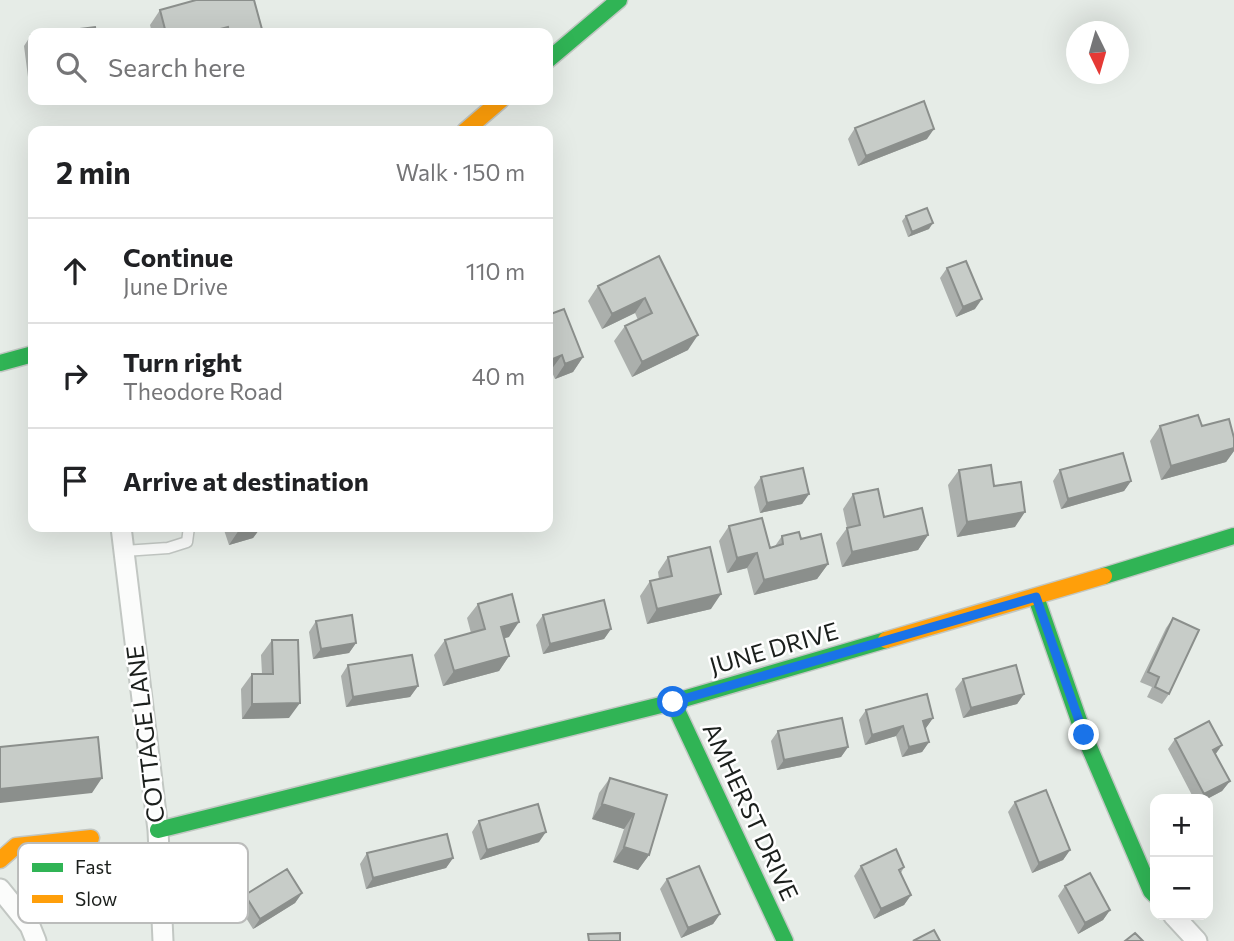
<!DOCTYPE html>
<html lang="en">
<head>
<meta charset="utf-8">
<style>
	body { margin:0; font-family:Commissioner,sans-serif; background:#f2f2f2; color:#202124 }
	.controls { position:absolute; right:21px; bottom:21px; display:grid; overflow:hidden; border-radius:14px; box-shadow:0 7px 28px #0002 }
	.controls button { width:63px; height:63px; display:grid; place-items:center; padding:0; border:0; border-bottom:2px solid #e0e0e0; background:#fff; color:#202124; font:35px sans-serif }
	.compass { position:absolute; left:1066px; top:21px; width:63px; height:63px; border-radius:50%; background:#fff; box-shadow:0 7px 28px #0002; rotate:175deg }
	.stop { position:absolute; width:21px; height:21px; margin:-16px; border:5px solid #1a73e8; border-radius:50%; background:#fff }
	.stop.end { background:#1a73e8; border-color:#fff; box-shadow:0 2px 7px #0008 }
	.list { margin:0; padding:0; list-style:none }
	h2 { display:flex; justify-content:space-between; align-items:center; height:91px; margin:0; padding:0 28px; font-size:30px }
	h2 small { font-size:23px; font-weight:400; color:#757577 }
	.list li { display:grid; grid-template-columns:46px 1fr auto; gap:21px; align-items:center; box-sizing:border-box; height:105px; padding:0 28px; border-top:2px solid #e0e0e0 }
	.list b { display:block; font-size:26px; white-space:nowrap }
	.list p { margin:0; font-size:23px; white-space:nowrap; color:#757577 }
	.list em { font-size:23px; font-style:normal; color:#757577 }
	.icon { flex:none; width:38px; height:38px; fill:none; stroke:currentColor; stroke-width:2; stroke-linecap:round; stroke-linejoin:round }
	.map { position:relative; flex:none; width:1234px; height:941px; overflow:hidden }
	.search { position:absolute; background:#fff; box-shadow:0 7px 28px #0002; left:28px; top:28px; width:525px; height:77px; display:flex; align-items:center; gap:18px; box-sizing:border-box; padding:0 24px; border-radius:14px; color:#757577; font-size:26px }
	.panel { position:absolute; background:#fff; box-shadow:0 7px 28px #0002; left:28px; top:126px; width:525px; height:406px; border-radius:14px }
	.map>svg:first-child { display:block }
</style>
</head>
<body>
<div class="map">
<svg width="1234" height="941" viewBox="0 0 1234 941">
	<rect width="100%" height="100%" fill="#e6ece7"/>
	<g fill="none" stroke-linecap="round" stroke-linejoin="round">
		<defs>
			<path id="lane" d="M 124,551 L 168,548 L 187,542 L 189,527"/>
			<path id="street" d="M 121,527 L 158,830 L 163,941
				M 0,889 L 30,926 L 36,941
				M 1173,915 L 1197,941"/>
			<path id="fast" d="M 548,60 L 619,0
				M 0,363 L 33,354
				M 1104,576 L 1234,536
				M 1036,597 L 1084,735 L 1151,891 L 1155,895
				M 673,702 L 785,941
				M 158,830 L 673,702 L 886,640"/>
			<path id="slow" d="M 465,131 L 501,100
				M 886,640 L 1104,576
				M 0,860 L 16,846 L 91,838"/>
		</defs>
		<use href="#lane" stroke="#c2c7c3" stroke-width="13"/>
		<use href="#street" stroke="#c2c7c3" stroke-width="23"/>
		<use href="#fast" stroke="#c2c7c3" stroke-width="19"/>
		<use href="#slow" stroke="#c2c7c3" stroke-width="19"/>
		<use href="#lane" stroke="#fbfcfb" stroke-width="10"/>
		<use href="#street" stroke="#fbfcfb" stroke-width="19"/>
		<use href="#fast" stroke="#30b455" stroke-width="16"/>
		<use href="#slow" stroke="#ff9f0a" stroke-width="16"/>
	</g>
	<path fill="#abafac" d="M 160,10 L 263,33 L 152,33 L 150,25 Z
		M 31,35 L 33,35 L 33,76 L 28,77 L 24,46 Z
		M 855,128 L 927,139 L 858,166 L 848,139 Z
		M 906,216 L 929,229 L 908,237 L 902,221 Z
		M 659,256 L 688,350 L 632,377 L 614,341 L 625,326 L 638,320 L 635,313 L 602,329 L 588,301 L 598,286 Z
		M 947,268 L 975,309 L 956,317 L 940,278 Z
		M 548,315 L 583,357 L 573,372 L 555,379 L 551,370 L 548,375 Z
		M 1160,426 L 1202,426 L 1234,438 L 1234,451 L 1226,462 L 1161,480 L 1150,441 Z
		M 959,470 L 994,486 L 1015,527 L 957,537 L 948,485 Z
		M 1060,470 L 1131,481 L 1124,491 L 1061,509 L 1053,481 Z
		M 761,477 L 809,494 L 802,504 L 760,513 L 754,487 Z
		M 853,494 L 884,517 L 928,535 L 918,550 L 842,567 L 836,543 L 847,528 L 843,509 Z
		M 729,526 L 770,548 L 775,546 L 782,536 L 801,539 L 828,564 L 817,579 L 754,595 L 747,568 L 727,573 L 719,541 Z
		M 223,527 L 261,527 L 253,538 L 229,545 Z
		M 668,557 L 711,609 L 647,624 L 640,596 L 650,581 L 659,579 L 658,572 Z
		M 478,604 L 509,637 L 504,638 L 509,656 L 499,671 L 443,686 L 434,655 L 445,640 L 471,633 L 467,618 Z
		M 543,615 L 611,629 L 604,639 L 543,654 L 536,625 Z
		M 1173,618 L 1169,694 L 1162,704 L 1147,697 L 1152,687 L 1140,682 L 1166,628 Z
		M 316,621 L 356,643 L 349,653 L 313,659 L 309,632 Z
		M 272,640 L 289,718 L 242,719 L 241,689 L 252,674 L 262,674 L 261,655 Z
		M 348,665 L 418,686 L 410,697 L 346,707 L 341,676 Z
		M 963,679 L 1024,694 L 1017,704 L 963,718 L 955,689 Z
		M 866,710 L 933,718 L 925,729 L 929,742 L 922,752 L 902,757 L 896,736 L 865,745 L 859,720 Z
		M 778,731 L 848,747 L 841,757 L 777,770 L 771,741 Z
		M 1175,739 L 1222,745 L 1215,754 L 1230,781 L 1222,791 L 1207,799 L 1194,799 L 1168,749 Z
		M 610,778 L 667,795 L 649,855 L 638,870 L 613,862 L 624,829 L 592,819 L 599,793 Z
		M 1015,802 L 1070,850 L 1063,860 L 1032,873 L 1008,812 Z
		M 479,821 L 539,842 L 480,860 L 472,832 Z
		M 367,853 L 453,858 L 446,868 L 366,889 L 360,864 Z
		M 861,866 L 904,867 L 901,873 L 911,895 L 904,905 L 874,919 L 854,876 Z
		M 667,879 L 720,914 L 713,924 L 681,938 L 660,889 Z
		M 1065,886 L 1110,910 L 1103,920 L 1078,934 L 1058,896 Z
		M 302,893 L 295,903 L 253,929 L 238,905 L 245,895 Z"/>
	<path fill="#8b8f8c" d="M 228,27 L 223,33 L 205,33 Z
		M 33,69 L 33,76 L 28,77 Z
		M 934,129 L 927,139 L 858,166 L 866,156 Z
		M 933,223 L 929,229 L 908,237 L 912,232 Z
		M 645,298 L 635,313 L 602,329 L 612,314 Z
		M 982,299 L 975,309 L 956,317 L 963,307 Z
		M 698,335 L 688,350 L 632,377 L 642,362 Z
		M 562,355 L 551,370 L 548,371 L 548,361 Z
		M 583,357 L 573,372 L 555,379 L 565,364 Z
		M 1234,448 L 1234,451 L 1226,462 L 1161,480 L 1171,466 Z
		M 1131,481 L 1124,491 L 1061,509 L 1068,499 Z
		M 809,494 L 802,504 L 760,513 L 767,503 Z
		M 1025,512 L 1015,527 L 957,537 L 967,522 Z
		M 251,527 L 261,527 L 253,538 L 229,545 L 239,530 Z
		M 928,535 L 918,550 L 842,567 L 852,552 Z
		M 757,553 L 747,568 L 727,573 L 737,558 Z
		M 828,564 L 817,579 L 754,595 L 764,580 Z
		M 721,594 L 711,609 L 647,624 L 657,609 Z
		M 519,622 L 509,637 L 490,642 L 501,627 Z
		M 611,629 L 604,639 L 543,654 L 550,644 Z
		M 356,643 L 349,653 L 313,659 L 321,649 Z
		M 509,656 L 499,671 L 443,686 L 454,671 Z
		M 418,686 L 410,697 L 346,707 L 353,697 Z
		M 1024,694 L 1017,704 L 963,718 L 971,708 Z
		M 300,703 L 289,718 L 242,719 L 252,704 Z
		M 933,718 L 926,728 L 916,731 L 923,721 Z
		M 903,726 L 896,736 L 865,745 L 872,735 Z
		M 929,742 L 922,752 L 902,757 L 909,747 Z
		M 1222,745 L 1215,755 L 1213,750 Z
		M 848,747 L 841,757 L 777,770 L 784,760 Z
		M 102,778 L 92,793 L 0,803 L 0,789 Z
		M 1230,781 L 1222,791 L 1207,799 L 1201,799 L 1204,794 Z
		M 602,804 L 634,814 L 624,829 L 592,819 Z
		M 546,832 L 539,842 L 480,860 L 487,850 Z
		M 624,847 L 649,855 L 638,870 L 613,862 Z
		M 1070,850 L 1063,860 L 1032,873 L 1039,863 Z
		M 453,858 L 446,868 L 366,889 L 373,878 Z
		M 302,893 L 295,903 L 253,929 L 260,919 Z
		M 911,895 L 904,905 L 874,919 L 881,909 Z
		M 1110,910 L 1103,920 L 1078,934 L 1085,923 Z
		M 720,914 L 713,924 L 681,938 L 688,928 Z"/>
	<path fill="#c7ccc8" stroke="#8b8f8c" stroke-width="2" d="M 196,0 L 254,0 L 263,33 L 229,33 L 228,27 L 205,33 L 166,33 L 160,10 Z
		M 95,27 L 96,33 L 47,33 Z
		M 31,35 L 33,35 L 33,53 Z
		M 924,101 L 934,129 L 866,156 L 855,128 Z
		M 927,208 L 933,223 L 912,232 L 906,216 Z
		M 659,256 L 698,335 L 642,362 L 625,326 L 652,313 L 645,298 L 612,314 L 598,286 Z
		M 966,261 L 982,299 L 963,307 L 947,268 Z
		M 564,309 L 583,357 L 565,364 L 562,355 L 548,361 L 548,315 Z
		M 1198,415 L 1202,426 L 1229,419 L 1234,438 L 1234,448 L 1171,466 L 1160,426 Z
		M 1123,453 L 1131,481 L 1068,499 L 1060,470 Z
		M 991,465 L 994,486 L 1021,482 L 1025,512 L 967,522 L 959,470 Z
		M 803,468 L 809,494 L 767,503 L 761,477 Z
		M 878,489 L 884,517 L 922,508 L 928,535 L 852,552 L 847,528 L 860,525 L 853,494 Z
		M 762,518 L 770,548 L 783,544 L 782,536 L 799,532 L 801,539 L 821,534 L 828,564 L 764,580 L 757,553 L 737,558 L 729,526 Z
		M 238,527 L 251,527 L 239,530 Z
		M 710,547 L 721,594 L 657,609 L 650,581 L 672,576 L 668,557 Z
		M 512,594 L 519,622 L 501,627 L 509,656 L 454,671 L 445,640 L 485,629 L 478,604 Z
		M 604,600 L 611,629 L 550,644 L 543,615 Z
		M 352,615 L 356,643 L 321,649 L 316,621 Z
		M 1173,618 L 1199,630 L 1169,694 L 1155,687 L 1159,677 L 1148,672 Z
		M 272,640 L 298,640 L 300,703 L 252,704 L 252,674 L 273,674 Z
		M 412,655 L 418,686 L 353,697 L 348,665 Z
		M 1016,665 L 1024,694 L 971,708 L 963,679 Z
		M 927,694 L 933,718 L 923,721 L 929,742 L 909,747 L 903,726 L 872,735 L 866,710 Z
		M 842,718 L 848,747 L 784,760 L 778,731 Z
		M 1209,721 L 1222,745 L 1213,750 L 1230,781 L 1204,794 L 1175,739 Z
		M 98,737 L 102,778 L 0,789 L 0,747 Z
		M 610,778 L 667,795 L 649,855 L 624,847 L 634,814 L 602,804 Z
		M 1046,790 L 1070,850 L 1039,863 L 1015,802 Z
		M 538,804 L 546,832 L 487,850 L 479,821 Z
		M 447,834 L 453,858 L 373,878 L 367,853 Z
		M 896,849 L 904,867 L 899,870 L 911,895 L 881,909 L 861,866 Z
		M 699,866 L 720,914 L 688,928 L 667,879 Z
		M 287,869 L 302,893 L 260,919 L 245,895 Z
		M 1090,873 L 1110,910 L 1085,923 L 1065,886 Z
		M 934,930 L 940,941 L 913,941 Z
		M 620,933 L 620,941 L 589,941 L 588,934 Z
		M 1135,933 L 1143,941 L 1125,941 Z"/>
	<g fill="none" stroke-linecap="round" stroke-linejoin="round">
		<path stroke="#1a73e8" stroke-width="9" d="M 673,702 L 1036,597 L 1084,735"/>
	</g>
	<g text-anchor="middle" stroke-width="5" stroke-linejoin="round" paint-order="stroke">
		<g font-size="24" fill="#1b1f1c" stroke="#fff">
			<text transform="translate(774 649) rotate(-16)" y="8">JUNE DRIVE</text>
			<text transform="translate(146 734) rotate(-97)" y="8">COTTAGE LANE</text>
			<text transform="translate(750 812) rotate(65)" y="8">AMHERST DRIVE</text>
		</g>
	</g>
	<rect x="18" y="843" width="230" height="80" rx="10" fill="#fff" stroke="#bbbcbb" stroke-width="2"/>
	<rect x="32" y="863" width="31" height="9" fill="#30b455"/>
	<rect x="32" y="895" width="31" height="8" fill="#ff9f0a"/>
	<g font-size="19" fill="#1b1f1c">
		<text x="75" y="874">Fast</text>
		<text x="75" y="906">Slow</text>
	</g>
</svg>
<div class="controls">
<button>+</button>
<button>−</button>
</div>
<svg class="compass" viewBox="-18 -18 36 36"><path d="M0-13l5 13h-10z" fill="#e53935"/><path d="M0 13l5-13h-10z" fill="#757577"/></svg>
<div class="stop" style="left:673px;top:702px"></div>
<div class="stop end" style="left:1084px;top:735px"></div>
<div class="search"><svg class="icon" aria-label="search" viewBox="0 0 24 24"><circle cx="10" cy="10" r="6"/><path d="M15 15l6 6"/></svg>Search here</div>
<section class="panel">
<h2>2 min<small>Walk · 150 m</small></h2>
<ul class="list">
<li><svg class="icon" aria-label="ahead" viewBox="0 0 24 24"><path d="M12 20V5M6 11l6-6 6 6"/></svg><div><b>Continue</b><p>June Drive</p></div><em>110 m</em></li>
<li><svg class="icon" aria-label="right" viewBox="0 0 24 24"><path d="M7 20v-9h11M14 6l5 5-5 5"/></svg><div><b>Turn right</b><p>Theodore Road</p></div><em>40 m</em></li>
<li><svg class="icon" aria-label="arrive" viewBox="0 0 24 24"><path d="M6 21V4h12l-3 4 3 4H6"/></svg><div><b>Arrive at destination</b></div></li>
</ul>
</section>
</div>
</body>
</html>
